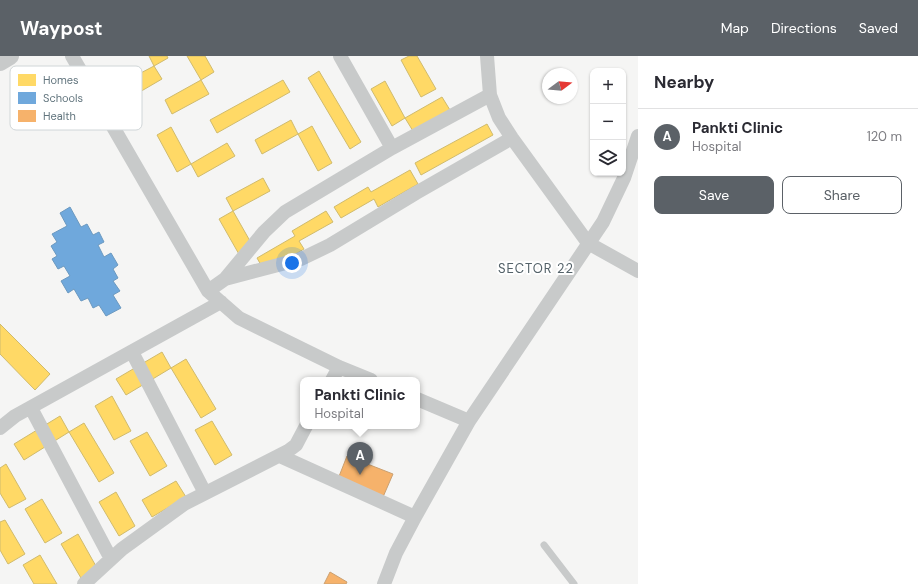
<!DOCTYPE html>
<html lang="en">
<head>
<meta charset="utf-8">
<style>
	body { margin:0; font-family:"DM Sans",sans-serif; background:#f7f7f7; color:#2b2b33 }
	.controls { position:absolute; right:12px; top:12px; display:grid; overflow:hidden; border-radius:8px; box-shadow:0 1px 3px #0004 }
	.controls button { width:36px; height:36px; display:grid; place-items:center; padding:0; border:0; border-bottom:1px solid #e1e1e2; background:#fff; color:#2b2b33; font:20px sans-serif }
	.compass { position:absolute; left:542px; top:12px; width:36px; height:36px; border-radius:50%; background:#fff; box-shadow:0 1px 3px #0004; rotate:74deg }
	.you { position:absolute; left:292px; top:207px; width:14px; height:14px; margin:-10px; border:3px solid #fff; border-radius:50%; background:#1a73e8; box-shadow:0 0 0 6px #1a73e833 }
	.badge { display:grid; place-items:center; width:26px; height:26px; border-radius:50%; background:#5b6167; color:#fff; font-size:13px; font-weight:700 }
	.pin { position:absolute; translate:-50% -33px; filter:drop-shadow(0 1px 2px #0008) }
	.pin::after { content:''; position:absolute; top:21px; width:14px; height:12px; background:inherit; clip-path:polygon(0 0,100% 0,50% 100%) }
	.popup { position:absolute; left:300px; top:321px; width:120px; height:52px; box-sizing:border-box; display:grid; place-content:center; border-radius:8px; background:#fff; filter:drop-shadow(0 1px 3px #0005); font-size:13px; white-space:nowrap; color:#7c7c81 }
	.popup b { font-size:15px; color:#2b2b33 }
	.popup::after { content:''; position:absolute; left:50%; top:100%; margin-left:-8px; border:8px solid transparent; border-top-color:#fff }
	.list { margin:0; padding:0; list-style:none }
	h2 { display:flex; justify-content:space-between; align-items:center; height:52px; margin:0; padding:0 16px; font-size:17px }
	h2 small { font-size:13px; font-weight:400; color:#7c7c81 }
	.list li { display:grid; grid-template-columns:26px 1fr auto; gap:12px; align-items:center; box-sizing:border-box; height:56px; padding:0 16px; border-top:1px solid #e1e1e2 }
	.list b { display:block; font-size:15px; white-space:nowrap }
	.list p { margin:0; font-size:13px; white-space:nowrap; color:#7c7c81 }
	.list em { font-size:13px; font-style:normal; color:#7c7c81 }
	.actions { display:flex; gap:8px; padding:12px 16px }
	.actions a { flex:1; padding:9px 0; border:1px solid #5b6167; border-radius:8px; text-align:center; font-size:14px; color:#5b6167 }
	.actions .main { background:#5b6167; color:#fff }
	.icon { flex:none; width:22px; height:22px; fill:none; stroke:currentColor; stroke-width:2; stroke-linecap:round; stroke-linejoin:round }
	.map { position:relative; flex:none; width:638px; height:528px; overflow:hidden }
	header { display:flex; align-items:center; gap:24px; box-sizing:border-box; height:56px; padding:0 20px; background:#5b6167; color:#fff }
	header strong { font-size:19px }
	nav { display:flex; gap:22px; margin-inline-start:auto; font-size:14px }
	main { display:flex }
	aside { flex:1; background:#fff }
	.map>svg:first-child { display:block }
</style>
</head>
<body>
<header>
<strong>Waypost</strong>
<nav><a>Map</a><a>Directions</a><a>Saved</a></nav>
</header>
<main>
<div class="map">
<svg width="638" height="528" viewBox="0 0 638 528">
	<rect width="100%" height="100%" fill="#f5f5f4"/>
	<path fill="#ffd966" stroke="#d0bb6d" d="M 149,0 L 167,0 L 168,2 L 154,10 Z
		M 187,0 L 205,0 L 214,16 L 201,24 Z
		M 409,0 L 417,0 L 436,33 L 421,41 L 401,4 Z
		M 154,10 L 162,23 L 126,44 L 118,29 Z
		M 319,15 L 361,86 L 350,93 L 308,22 Z
		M 201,24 L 209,38 L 172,58 L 165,44 Z
		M 283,24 L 290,36 L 217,77 L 210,64 Z
		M 385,25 L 405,62 L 392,70 L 371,33 Z
		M 442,41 L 450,54 L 413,75 L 405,62 Z
		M 291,64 L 298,78 L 262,98 L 255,84 Z
		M 487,68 L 493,79 L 421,119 L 415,107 Z
		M 312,70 L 332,107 L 318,115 L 298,78 Z
		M 171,71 L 191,108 L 177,116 L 157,79 Z
		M 227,87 L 235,100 L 198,121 L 191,108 Z
		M 410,114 L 418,128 L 378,151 L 374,143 L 341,162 L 334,151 L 368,131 L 371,136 Z
		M 263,122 L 270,135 L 233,155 L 226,142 Z
		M 233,155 L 254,192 L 240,200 L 219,163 Z
		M 326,155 L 333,166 L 299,185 L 304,193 L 265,216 L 257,202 L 295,180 L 292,175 Z
		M 0,268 L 50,318 L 35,334 L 0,298 Z
		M 162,296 L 171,312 L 126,339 L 116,323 Z
		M 186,303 L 216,353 L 201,362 L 171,312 Z
		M 112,340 L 131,375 L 114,384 L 95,350 Z
		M 60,360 L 69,376 L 24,404 L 14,388 Z
		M 212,365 L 232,399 L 215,409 L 195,374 Z
		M 84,367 L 114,417 L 99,426 L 69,376 Z
		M 147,376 L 167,410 L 150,420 L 130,385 Z
		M 6,408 L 26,443 L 9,452 L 0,437 L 0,412 Z
		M 176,425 L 186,441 L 152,461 L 142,444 Z
		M 116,436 L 135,470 L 119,480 L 99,446 Z
		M 42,443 L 62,477 L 45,487 L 25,453 Z
		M 5,464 L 25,498 L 8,508 L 0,494 L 0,466 Z
		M 78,478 L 97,512 L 81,522 L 61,488 Z
		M 40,499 L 57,528 L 34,528 L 23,509 Z"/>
	<path fill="#6fa8dc" stroke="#6b99c0" d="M 70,151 L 81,171 L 87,168 L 93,179 L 99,176 L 104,186 L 98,189 L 104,201 L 111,197 L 118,209 L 113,213 L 118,222 L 113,225 L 120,235 L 113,239 L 121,252 L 106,260 L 99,249 L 93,252 L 88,242 L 81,245 L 74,233 L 68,237 L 61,225 L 70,220 L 64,210 L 58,213 L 52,203 L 57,200 L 51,190 L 57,186 L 52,178 L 67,170 L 60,157 Z"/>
	<path fill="#f6b26b" stroke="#caa071" d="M 347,400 L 393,418 L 383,441 L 338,423 Z
		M 330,516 L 347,526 L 346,528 L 324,528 Z"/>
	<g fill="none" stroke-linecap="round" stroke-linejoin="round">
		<path stroke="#c8caca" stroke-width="7" d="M 544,489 L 574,528"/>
		<path stroke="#c8caca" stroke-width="14" d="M 72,0 L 208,235 L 239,262 L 339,311 L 371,324
			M 340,0 L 392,92
			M 487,0 L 490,39 L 499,62 L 512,82 L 588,187 L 638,215
			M 225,223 L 301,203 L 330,189 L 416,137 L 512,82
			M 208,235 L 225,223 L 264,176 L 285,156 L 392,92 L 490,39
			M 132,296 L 205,437
			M 332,324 L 339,311
			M 417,343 L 469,365
			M 31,352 L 111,503
			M 0,372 L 15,360 L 221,246
			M 280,400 L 415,461
			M 84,528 L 122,493 L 184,448 L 288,395 L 296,389 L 306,370
			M 384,528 L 396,497 L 415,461 L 469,365 L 603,166 L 624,122 L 638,80"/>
		<path stroke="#c8caca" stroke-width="18" d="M 0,6 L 10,0"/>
	</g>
	<g text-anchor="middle" stroke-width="4" stroke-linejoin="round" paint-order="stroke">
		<g font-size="13" letter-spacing="1" fill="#546269" stroke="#fff">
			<text x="536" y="217">SECTOR 22</text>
		</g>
	</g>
	<rect x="10" y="10" width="132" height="64" rx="6" fill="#fff" stroke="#d0d6d8" stroke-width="1"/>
	<rect x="18" y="18" width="18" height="12" fill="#ffd966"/>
	<rect x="18" y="36" width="18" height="12" fill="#6fa8dc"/>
	<rect x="18" y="54" width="18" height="12" fill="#f6b26b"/>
	<g font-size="11" fill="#62757e">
		<text x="43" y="28">Homes</text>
		<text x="43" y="46">Schools</text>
		<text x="43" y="64">Health</text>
	</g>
</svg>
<div class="controls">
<button>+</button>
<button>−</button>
<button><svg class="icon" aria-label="layers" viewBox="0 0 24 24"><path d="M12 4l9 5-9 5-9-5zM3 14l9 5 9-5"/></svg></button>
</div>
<svg class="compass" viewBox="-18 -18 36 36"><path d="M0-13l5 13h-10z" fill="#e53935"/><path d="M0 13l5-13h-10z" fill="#7c7c81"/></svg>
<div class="you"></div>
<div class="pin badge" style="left:360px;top:419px">A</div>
<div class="popup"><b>Pankti Clinic</b>Hospital</div>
</div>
<aside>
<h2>Nearby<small></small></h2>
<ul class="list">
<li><span class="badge">A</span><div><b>Pankti Clinic</b><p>Hospital</p></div><em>120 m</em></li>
</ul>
<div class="actions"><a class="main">Save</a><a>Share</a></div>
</aside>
</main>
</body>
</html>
